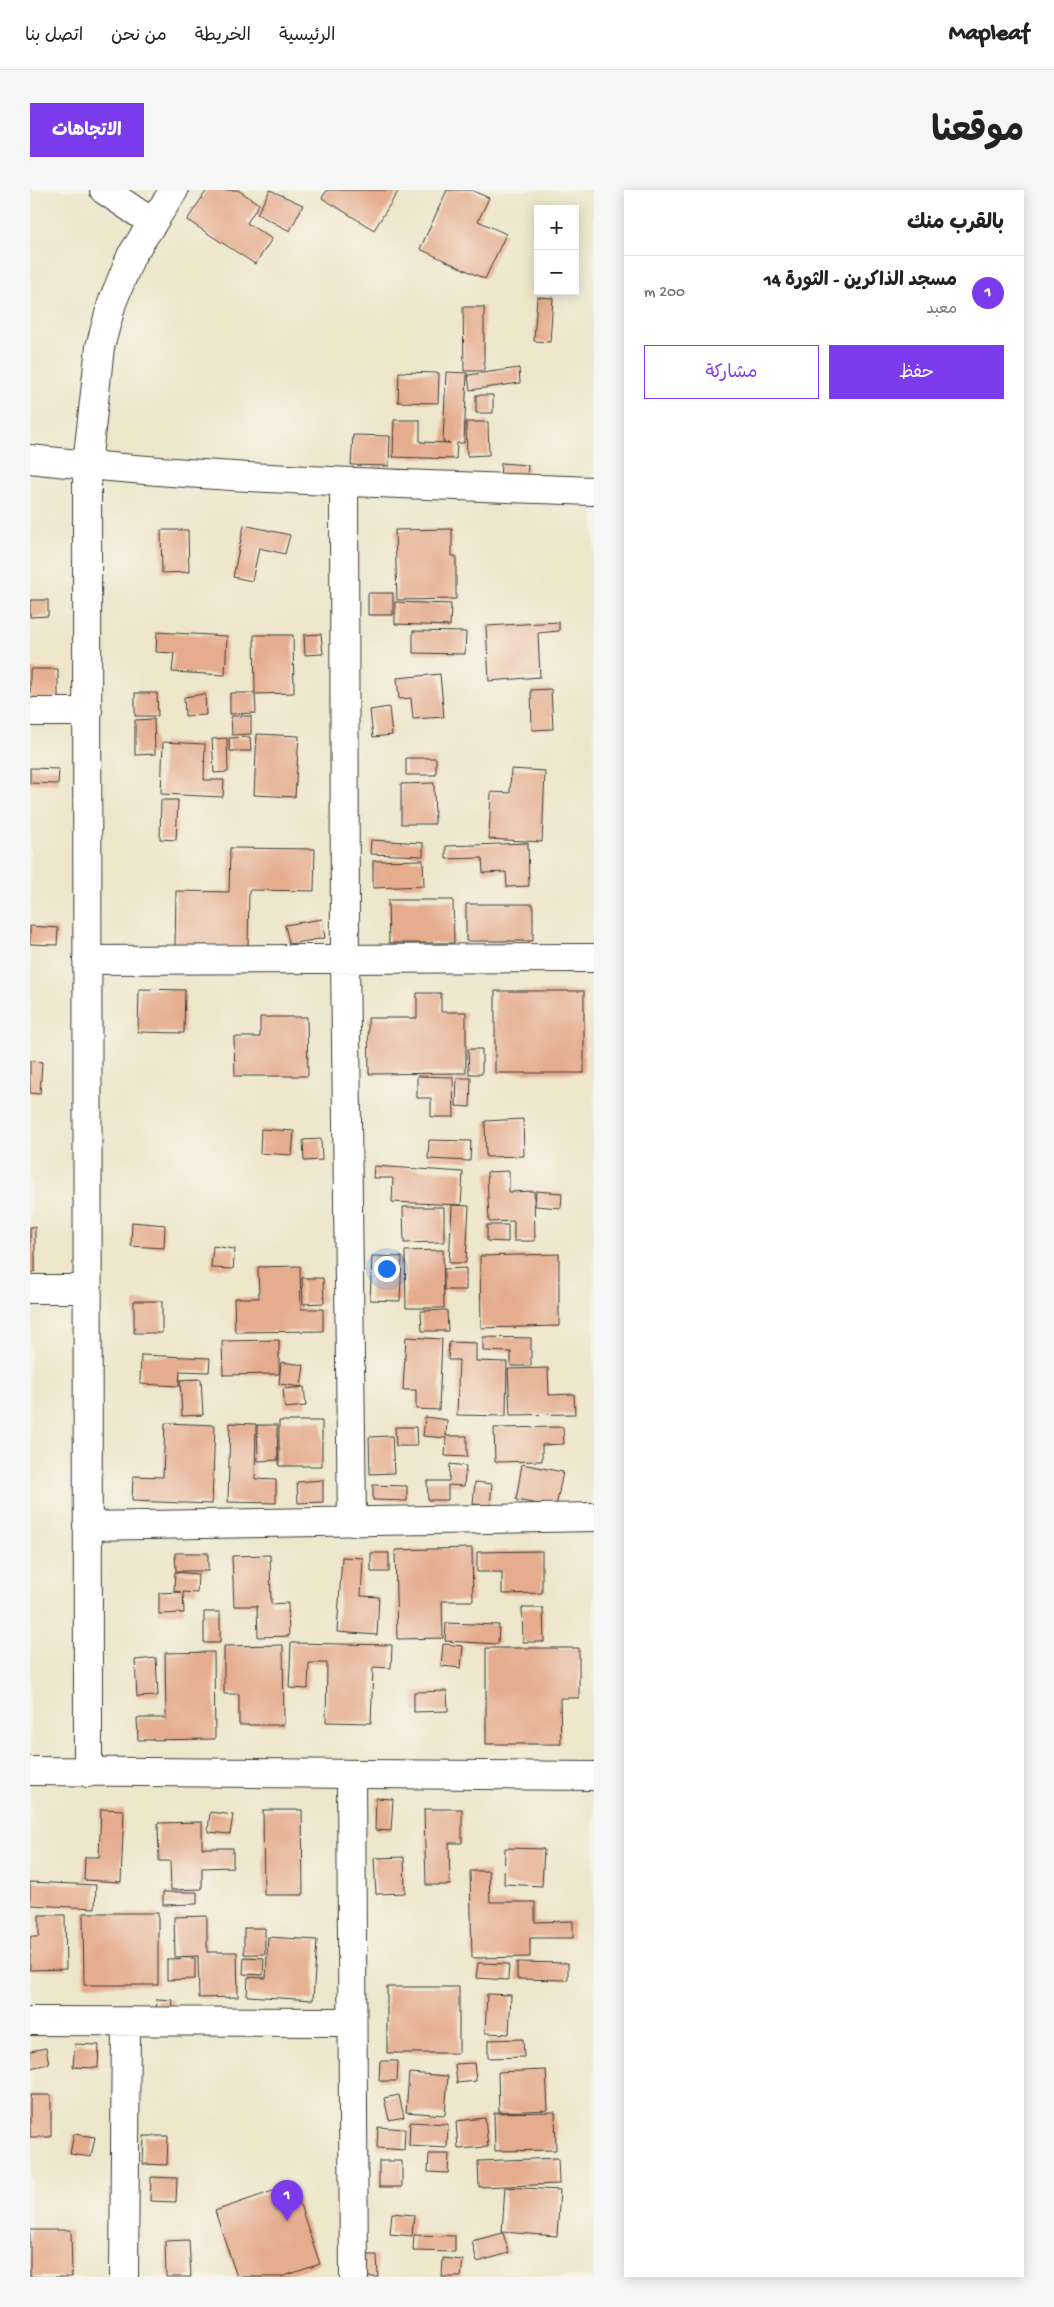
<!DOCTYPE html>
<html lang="ar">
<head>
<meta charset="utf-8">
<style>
	body { margin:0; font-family:"Gochi Hand","Playpen Sans Arabic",sans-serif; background:#f6f6f6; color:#222; direction:rtl }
	.controls { position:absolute; right:15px; top:15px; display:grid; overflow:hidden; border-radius:0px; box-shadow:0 2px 12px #0003 }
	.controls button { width:45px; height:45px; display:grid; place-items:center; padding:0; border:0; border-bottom:1px solid #e0e0e0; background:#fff; color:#222; font:25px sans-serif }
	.you { position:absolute; left:356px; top:1078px; width:18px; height:18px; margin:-12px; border:4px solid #fff; border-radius:50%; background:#1a73e8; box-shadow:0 0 0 8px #1a73e833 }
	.badge { display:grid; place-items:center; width:32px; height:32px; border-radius:50%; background:#7c3aed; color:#fff; font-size:16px; font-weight:700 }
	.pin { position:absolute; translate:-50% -41px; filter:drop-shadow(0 1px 2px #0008) }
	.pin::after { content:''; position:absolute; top:26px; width:18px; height:15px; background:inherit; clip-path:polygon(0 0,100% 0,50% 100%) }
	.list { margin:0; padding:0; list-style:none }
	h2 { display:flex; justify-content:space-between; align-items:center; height:65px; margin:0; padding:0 20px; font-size:21px }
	h2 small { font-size:16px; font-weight:400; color:#767676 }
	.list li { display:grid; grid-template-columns:32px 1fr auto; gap:15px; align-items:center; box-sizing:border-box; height:75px; padding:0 20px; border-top:1px solid #e0e0e0 }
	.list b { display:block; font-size:19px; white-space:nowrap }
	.list p { margin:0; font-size:16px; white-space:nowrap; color:#767676 }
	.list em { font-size:16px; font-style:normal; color:#767676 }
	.actions { display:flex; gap:10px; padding:15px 20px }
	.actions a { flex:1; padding:11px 0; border:1px solid #7c3aed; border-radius:0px; text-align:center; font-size:18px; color:#7c3aed }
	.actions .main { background:#7c3aed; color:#fff }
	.map { position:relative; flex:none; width:564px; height:2087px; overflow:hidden; direction:ltr; border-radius:0px }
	header { display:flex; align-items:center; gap:30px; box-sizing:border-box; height:70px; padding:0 25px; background:#fff; border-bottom:1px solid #e0e0e0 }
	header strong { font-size:24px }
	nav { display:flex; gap:28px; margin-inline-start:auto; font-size:18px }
	.intro { display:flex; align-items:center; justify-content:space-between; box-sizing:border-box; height:120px; padding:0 30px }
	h1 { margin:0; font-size:35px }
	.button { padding:12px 22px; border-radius:0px; background:#7c3aed; color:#fff; font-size:18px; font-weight:700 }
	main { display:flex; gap:30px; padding:0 30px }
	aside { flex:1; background:#fff; border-radius:0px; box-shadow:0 2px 12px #0003 }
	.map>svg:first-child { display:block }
</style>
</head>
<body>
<header>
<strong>Mapleaf</strong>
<nav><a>الرئيسية</a><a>الخريطة</a><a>من نحن</a><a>اتصل بنا</a></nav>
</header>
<div class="intro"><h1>موقعنا</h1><a class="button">الاتجاهات</a></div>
<main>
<aside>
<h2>بالقرب منك<small></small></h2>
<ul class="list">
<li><span class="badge">1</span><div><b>مسجد الذاكرين - الثورة 14</b><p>معبد</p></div><em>200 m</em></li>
</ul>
<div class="actions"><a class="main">حفظ</a><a>مشاركة</a></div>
</aside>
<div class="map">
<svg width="564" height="2087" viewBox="0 0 564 2087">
	<rect width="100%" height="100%" fill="#f7f3e8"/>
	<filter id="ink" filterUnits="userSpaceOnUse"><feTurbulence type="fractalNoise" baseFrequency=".02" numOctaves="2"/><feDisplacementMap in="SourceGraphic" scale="10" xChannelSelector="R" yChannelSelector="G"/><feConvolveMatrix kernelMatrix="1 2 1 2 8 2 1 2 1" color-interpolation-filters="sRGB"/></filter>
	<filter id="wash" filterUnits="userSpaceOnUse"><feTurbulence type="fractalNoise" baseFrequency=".0096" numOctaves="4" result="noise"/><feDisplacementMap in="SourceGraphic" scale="20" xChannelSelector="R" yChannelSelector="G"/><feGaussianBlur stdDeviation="1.12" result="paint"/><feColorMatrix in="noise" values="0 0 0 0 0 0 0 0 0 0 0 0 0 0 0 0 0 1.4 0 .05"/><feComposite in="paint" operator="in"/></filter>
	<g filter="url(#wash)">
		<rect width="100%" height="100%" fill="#ede6ca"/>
		<g id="blocks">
			<path fill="#e5ac8d" d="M 177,0 L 208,0 L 229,14 L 217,33 L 242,49 L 225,74 L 157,30 Z
				M 240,0 L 273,15 L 260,41 L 227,24 Z
				M 297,0 L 369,0 L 344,40 L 292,8 Z
				M 417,0 L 441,0 L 459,8 L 448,31 L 476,44 L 455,89 L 390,59 Z
				M 507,107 L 523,108 L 520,152 L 504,151 Z
				M 433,117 L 454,117 L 454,181 L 434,181 Z
				M 489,178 L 490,193 L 440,200 L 438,185 Z
				M 369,182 L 409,183 L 408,213 L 368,212 Z
				M 416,182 L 437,183 L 434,253 L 427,253 L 426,269 L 363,267 L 364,230 L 390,230 L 390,252 L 420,253 L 413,252 Z
				M 446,205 L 463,205 L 463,223 L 446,223 Z
				M 436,232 L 458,232 L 459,265 L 437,266 Z
				M 323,245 L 360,246 L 359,276 L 321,275 Z
				M 471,273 L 498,275 L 497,292 L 470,290 Z
				M 214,335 L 260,345 L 255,364 L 229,358 L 222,391 L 203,387 Z
				M 422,339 L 422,366 L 426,366 L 426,409 L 367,410 L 365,340 Z
				M 131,340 L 158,340 L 159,382 L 132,383 Z
				M 338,403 L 363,403 L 363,425 L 338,425 Z
				M 0,410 L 18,410 L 18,426 L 0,427 Z
				M 365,412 L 421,414 L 420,436 L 365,434 Z
				M 529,432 L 529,441 L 508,443 L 510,487 L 459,491 L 456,436 Z
				M 383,441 L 436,442 L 435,464 L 383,463 Z
				M 127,442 L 197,446 L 195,485 L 142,482 L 144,463 L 126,462 Z
				M 291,444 L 293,464 L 275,465 L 274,445 Z
				M 224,445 L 263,445 L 264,503 L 225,504 L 226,523 L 200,524 L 200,503 L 225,503 Z
				M 0,479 L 28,479 L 28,508 L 0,509 Z
				M 410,484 L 414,527 L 383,529 L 381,508 L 369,509 L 367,488 Z
				M 521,499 L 523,539 L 502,540 L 501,500 Z
				M 105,503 L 127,503 L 128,526 L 105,526 Z
				M 175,504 L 176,525 L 155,526 L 154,507 Z
				M 359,517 L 362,545 L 343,547 L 340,520 Z
				M 201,526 L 221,526 L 221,544 L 202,545 Z
				M 124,529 L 125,564 L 105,565 L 105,530 Z
				M 227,544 L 269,546 L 265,607 L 224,605 Z
				M 220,547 L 221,561 L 200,561 L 199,548 Z
				M 197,548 L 198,582 L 184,583 L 182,549 Z
				M 133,552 L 175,554 L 174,590 L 194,590 L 193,607 L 131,604 Z
				M 376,568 L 406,568 L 406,585 L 376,585 Z
				M 0,578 L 29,579 L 28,594 L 0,593 Z
				M 481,579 L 515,581 L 512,652 L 459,649 L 461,602 L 480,603 Z
				M 404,593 L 405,634 L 371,634 L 371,594 Z
				M 131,610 L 148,610 L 146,650 L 130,649 Z
				M 341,650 L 393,653 L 393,666 L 340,664 Z
				M 498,653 L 499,696 L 477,697 L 476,682 L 453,683 L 452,668 L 416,669 L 416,656 Z
				M 200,658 L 285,659 L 284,701 L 219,700 L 218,757 L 145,756 L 146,701 L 199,702 Z
				M 393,670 L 394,696 L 343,698 L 343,671 Z
				M 358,710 L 423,710 L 424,753 L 359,753 Z
				M 436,714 L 503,714 L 503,751 L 436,751 Z
				M 292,729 L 295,748 L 259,754 L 255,735 Z
				M 0,736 L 28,738 L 27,755 L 0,754 Z
				M 109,799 L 155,800 L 154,843 L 108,842 Z
				M 465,801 L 554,801 L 554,883 L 465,883 Z
				M 387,803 L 411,803 L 411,822 L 436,822 L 436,883 L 339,884 L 338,828 L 387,828 Z
				M 230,827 L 277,827 L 278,886 L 205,886 L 204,847 L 230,847 Z
				M 438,859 L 452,859 L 452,884 L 439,884 Z
				M 0,871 L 12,872 L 10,904 L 0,903 Z
				M 387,886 L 423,887 L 424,927 L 401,927 L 401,908 L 387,908 Z
				M 427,888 L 441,888 L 440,917 L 426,916 Z
				M 493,929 L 494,966 L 456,967 L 455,931 Z
				M 231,939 L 264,941 L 262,965 L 230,963 Z
				M 291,949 L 292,970 L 274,971 L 273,950 Z
				M 399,950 L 441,951 L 440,971 L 398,969 Z
				M 344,976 L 433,982 L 431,1015 L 362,1012 L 363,988 L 343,988 Z
				M 479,981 L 479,1002 L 504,1001 L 505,1051 L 484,1051 L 484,1031 L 459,1032 L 457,982 Z
				M 506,1001 L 532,1003 L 531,1018 L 505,1016 Z
				M 422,1015 L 439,1016 L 436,1073 L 419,1073 Z
				M 373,1017 L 414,1017 L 414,1052 L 374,1053 Z
				M 102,1032 L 135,1035 L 134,1058 L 101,1056 Z
				M 457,1035 L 478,1035 L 478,1052 L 457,1051 Z
				M 0,1037 L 5,1037 L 5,1082 L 0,1082 Z
				M 183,1056 L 205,1059 L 203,1079 L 181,1078 Z
				M 413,1060 L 414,1118 L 376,1118 L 375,1061 Z
				M 529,1064 L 529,1136 L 451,1138 L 450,1066 Z
				M 342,1066 L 372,1067 L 370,1111 L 340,1110 Z
				M 270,1076 L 271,1119 L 293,1119 L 293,1141 L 205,1142 L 204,1108 L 229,1108 L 228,1077 Z
				M 436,1078 L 436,1100 L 414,1100 L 414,1079 Z
				M 272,1088 L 293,1088 L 294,1113 L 273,1114 Z
				M 104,1111 L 132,1111 L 132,1143 L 104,1143 Z
				M 417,1120 L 418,1141 L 392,1141 L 391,1121 Z
				M 376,1147 L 412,1149 L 409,1220 L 386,1219 L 386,1200 L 373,1200 Z
				M 453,1147 L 501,1148 L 501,1176 L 481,1176 L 481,1162 L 453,1161 Z
				M 249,1150 L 249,1184 L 193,1185 L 192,1151 Z
				M 419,1152 L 446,1153 L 446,1171 L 477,1172 L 476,1226 L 427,1225 L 429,1170 L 418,1170 Z
				M 111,1165 L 180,1168 L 179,1182 L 150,1181 L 149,1196 L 110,1194 Z
				M 251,1172 L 274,1175 L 271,1197 L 249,1194 Z
				M 518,1178 L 519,1205 L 544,1204 L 545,1224 L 480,1225 L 478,1179 Z
				M 171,1189 L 173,1225 L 152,1226 L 150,1190 Z
				M 274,1197 L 276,1216 L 255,1218 L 253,1199 Z
				M 395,1227 L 417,1230 L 416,1246 L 437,1246 L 437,1267 L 415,1266 L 416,1248 L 393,1246 Z
				M 249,1231 L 292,1231 L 292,1276 L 249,1276 Z
				M 135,1233 L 185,1235 L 182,1314 L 102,1311 L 103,1286 L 133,1287 Z
				M 200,1233 L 226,1234 L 225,1289 L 246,1290 L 246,1313 L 198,1312 Z
				M 227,1235 L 247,1235 L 248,1270 L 228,1271 Z
				M 365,1237 L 386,1237 L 387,1256 L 366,1256 Z
				M 533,1237 L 534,1254 L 512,1255 L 512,1271 L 465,1272 L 464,1238 Z
				M 362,1246 L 364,1283 L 340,1284 L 339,1247 Z
				M 420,1274 L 436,1276 L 434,1296 L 418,1295 L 418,1310 L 398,1310 L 397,1291 L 419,1291 Z
				M 492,1274 L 533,1282 L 526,1317 L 486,1310 Z
				M 293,1290 L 293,1312 L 268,1313 L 267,1292 Z
				M 445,1292 L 462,1294 L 460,1316 L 443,1314 Z
				M 343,1295 L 377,1296 L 377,1311 L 343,1310 Z
				M 442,1358 L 443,1411 L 412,1411 L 413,1448 L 367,1449 L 365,1360 Z
				M 512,1361 L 512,1403 L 472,1404 L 472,1382 L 447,1382 L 447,1362 Z
				M 145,1363 L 178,1363 L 178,1381 L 146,1381 Z
				M 341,1363 L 359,1363 L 359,1382 L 341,1382 Z
				M 240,1365 L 241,1414 L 258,1413 L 259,1446 L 228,1447 L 227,1416 L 204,1416 L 202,1366 Z
				M 312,1367 L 333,1368 L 331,1406 L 349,1407 L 347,1445 L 307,1442 Z
				M 145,1382 L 168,1384 L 167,1403 L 153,1402 L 154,1423 L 129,1424 L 129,1403 L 151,1402 L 144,1401 Z
				M 492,1418 L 513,1418 L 514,1452 L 493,1452 Z
				M 174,1422 L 190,1422 L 190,1453 L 174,1453 Z
				M 416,1433 L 469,1435 L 468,1454 L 415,1451 Z
				M 261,1453 L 362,1455 L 361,1478 L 343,1477 L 341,1533 L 296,1532 L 297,1473 L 279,1473 L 278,1499 L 259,1498 Z
				M 413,1454 L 433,1456 L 431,1478 L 411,1476 Z
				M 253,1455 L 254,1535 L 209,1535 L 209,1504 L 194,1504 L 194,1456 Z
				M 456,1458 L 549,1458 L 549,1508 L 530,1508 L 531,1554 L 456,1554 Z
				M 184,1462 L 185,1549 L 108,1550 L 107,1528 L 136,1528 L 135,1463 Z
				M 126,1468 L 128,1506 L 107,1507 L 105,1470 Z
				M 417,1501 L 418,1521 L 384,1522 L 384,1502 Z
				M 346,1608 L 363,1609 L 361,1641 L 345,1640 Z
				M 71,1619 L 94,1620 L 91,1692 L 54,1690 L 55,1667 L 69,1667 Z
				M 394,1619 L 432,1619 L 432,1653 L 419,1653 L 420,1695 L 396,1695 Z
				M 233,1620 L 272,1620 L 273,1705 L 234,1705 Z
				M 180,1622 L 203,1625 L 200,1644 L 178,1642 Z
				M 172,1632 L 172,1658 L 203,1658 L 203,1677 L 172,1678 L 172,1699 L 141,1700 L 140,1671 L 129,1671 L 128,1633 Z
				M 475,1658 L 514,1659 L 512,1696 L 474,1694 Z
				M 374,1667 L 375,1703 L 346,1704 L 344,1668 Z
				M 440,1681 L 459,1681 L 460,1712 L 505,1712 L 505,1732 L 543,1731 L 543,1748 L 500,1748 L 500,1767 L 442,1768 Z
				M 0,1692 L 66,1695 L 65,1718 L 0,1715 Z
				M 133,1702 L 167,1702 L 167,1714 L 133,1715 Z
				M 53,1723 L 128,1723 L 128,1795 L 54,1795 Z
				M 9,1725 L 35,1725 L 36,1779 L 0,1780 L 0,1747 L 9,1747 Z
				M 177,1726 L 177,1762 L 207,1762 L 208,1807 L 169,1808 L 168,1766 L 145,1767 L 144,1727 Z
				M 214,1738 L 235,1738 L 235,1764 L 214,1764 Z
				M 238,1747 L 287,1750 L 283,1810 L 217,1806 L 218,1787 L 236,1788 Z
				M 214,1767 L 234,1768 L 233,1785 L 213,1784 Z
				M 165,1768 L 165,1789 L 137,1790 L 137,1769 Z
				M 487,1772 L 538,1773 L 538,1790 L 487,1789 Z
				M 448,1773 L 479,1774 L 478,1790 L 446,1788 Z
				M 357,1797 L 429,1797 L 429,1863 L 357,1863 Z
				M 457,1804 L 481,1805 L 479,1844 L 455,1843 Z
				M 127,1809 L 143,1810 L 141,1833 L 125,1832 Z
				M 493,1849 L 494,1867 L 458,1868 L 458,1850 Z
				M 45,1854 L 69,1855 L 68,1878 L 43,1877 Z
				M 16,1858 L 19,1874 L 0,1878 L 0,1861 Z
				M 350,1871 L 368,1871 L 367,1891 L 349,1891 Z
				M 444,1873 L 446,1891 L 427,1893 L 425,1874 Z
				M 516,1880 L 518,1920 L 469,1922 L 468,1882 Z
				M 379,1883 L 418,1886 L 415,1925 L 376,1922 Z
				M 0,1905 L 21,1905 L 21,1947 L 0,1947 Z
				M 369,1905 L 374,1927 L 359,1930 L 354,1908 Z
				M 525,1922 L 526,1960 L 465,1961 L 464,1923 Z
				M 455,1928 L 458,1957 L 428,1959 L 426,1931 Z
				M 380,1932 L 418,1934 L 417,1958 L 379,1956 Z
				M 348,1937 L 375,1939 L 374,1960 L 347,1958 Z
				M 44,1944 L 65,1947 L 61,1967 L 40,1964 Z
				M 114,1946 L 138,1946 L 137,1975 L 113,1974 Z
				M 399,1964 L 419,1964 L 418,1983 L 398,1982 Z
				M 528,1968 L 529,1994 L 449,1997 L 448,1971 Z
				M 349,1971 L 372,1971 L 372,1997 L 349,1997 Z
				M 121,1987 L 147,1988 L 146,2012 L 120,2011 Z
				M 263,1994 L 290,2074 L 251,2087 L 207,2087 L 185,2021 Z
				M 475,1997 L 530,2000 L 527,2046 L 472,2042 Z
				M 362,2023 L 384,2025 L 382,2046 L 360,2044 Z
				M 0,2040 L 41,2040 L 42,2087 L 0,2087 Z
				M 473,2043 L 479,2063 L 447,2072 L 442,2051 Z
				M 384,2045 L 425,2046 L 425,2062 L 383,2061 Z
				M 159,2050 L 161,2087 L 136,2087 L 135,2051 Z
				M 331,2065 L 347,2065 L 348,2087 L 331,2087 Z
				M 413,2068 L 433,2070 L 431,2087 L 412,2087 Z"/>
		</g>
	</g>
	<g filter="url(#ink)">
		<use href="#blocks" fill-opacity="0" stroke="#3b3a36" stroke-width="1"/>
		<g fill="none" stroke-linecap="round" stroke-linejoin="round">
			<defs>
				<path id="minor" d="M 74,0 L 123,33
					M 0,269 C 187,290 376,294 564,301
					M 314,292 L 315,769 L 322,1332
					M 0,522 L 58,522
					M 57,770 L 564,768
					M 0,1099 L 57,1099
					M 57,1336 L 564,1327
					M 0,1581 L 564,1586
					M 58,1583 L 57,275 L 70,157 L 82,113 L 101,66 L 144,0
					M 321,1585 L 324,2087
					M 0,1831 L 320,1832
					M 94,2087 L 96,1832"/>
			</defs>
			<use href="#minor" stroke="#3b3a36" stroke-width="30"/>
			<use href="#minor" stroke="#fff" stroke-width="28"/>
		</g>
	</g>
</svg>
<div class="controls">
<button>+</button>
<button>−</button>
</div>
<div class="you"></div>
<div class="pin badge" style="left:257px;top:2031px">1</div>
</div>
</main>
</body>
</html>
